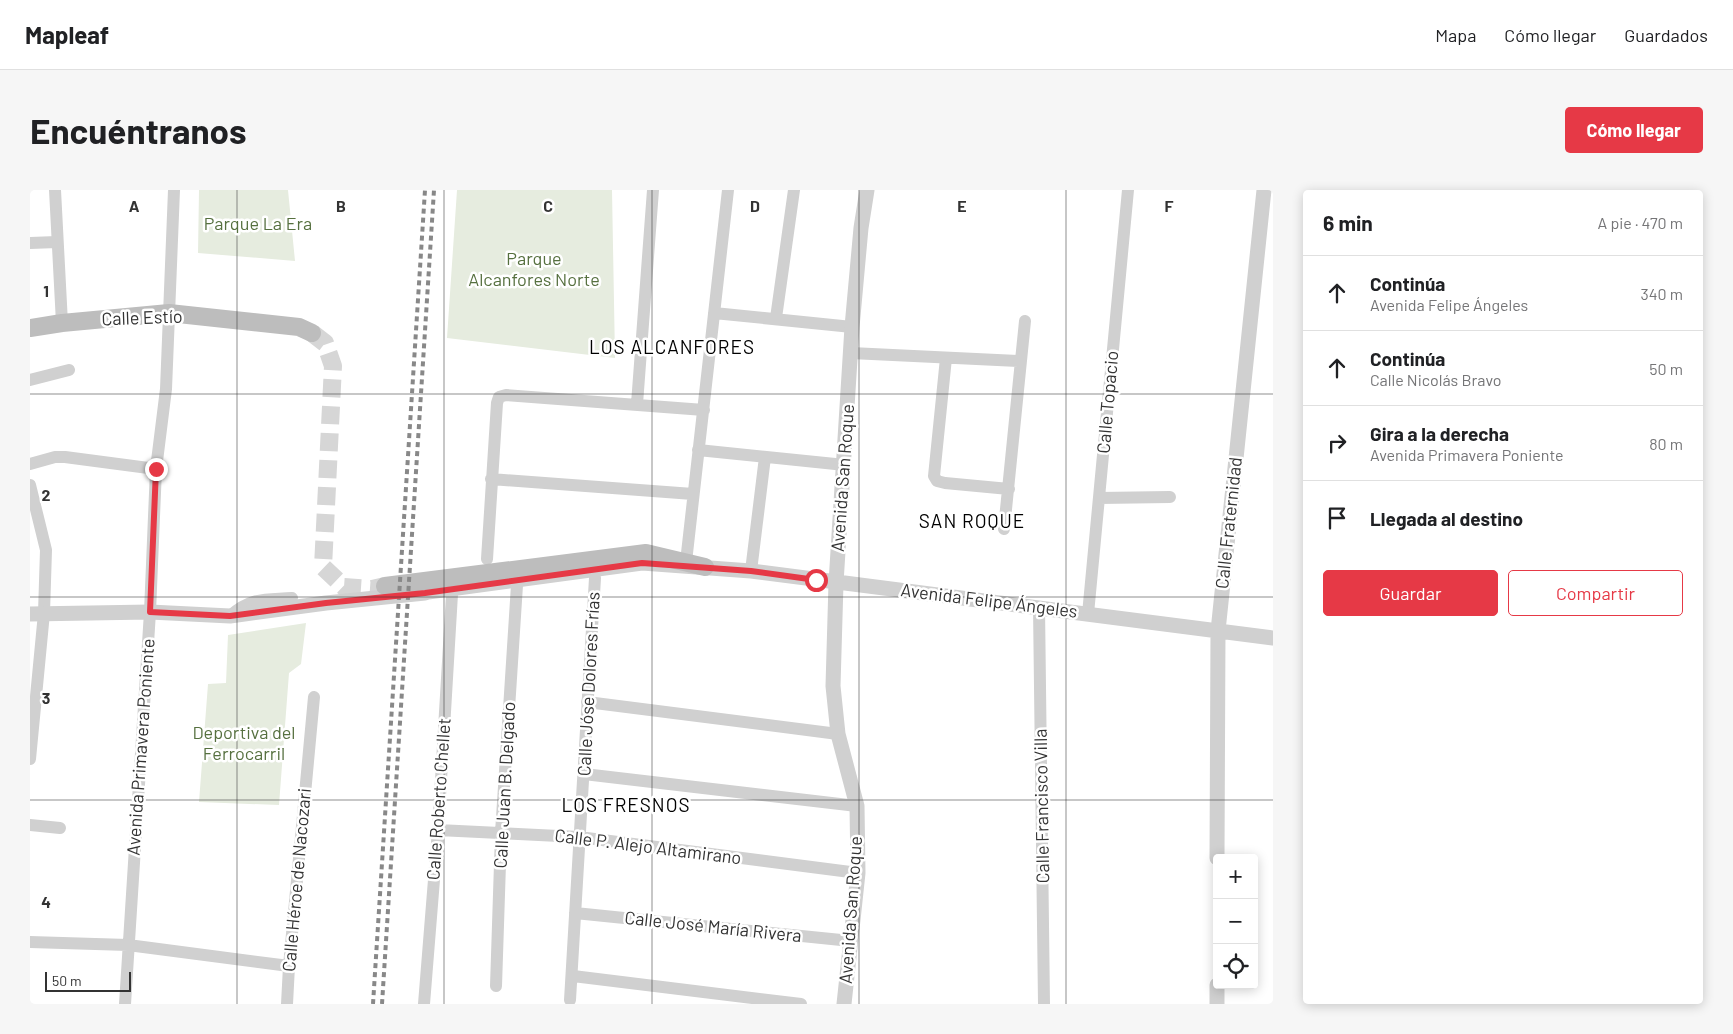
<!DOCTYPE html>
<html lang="es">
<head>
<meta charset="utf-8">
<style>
	body { margin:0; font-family:Barlow,sans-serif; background:#f6f6f6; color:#202124 }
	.controls { position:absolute; right:15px; bottom:15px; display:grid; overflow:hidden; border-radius:5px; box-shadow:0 2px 12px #0003 }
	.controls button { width:45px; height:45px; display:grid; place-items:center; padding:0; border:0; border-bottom:1px solid #e0e0e0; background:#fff; color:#202124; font:25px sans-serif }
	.scale { position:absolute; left:15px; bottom:12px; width:86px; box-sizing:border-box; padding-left:5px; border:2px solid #333; border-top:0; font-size:14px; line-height:18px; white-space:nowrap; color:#333; -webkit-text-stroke:4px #fff; paint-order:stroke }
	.stop { position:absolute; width:15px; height:15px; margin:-11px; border:4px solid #e63946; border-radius:50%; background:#fff }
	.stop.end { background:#e63946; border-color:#fff; box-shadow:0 1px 5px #0008 }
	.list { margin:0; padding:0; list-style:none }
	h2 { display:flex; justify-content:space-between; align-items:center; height:65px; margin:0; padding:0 20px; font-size:21px }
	h2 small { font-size:16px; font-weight:400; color:#757577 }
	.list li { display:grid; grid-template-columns:32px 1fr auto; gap:15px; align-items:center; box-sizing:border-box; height:75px; padding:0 20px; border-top:1px solid #e0e0e0 }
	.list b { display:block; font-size:19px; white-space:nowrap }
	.list p { margin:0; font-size:16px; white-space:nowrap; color:#757577 }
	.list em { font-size:16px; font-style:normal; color:#757577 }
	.actions { display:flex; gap:10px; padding:15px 20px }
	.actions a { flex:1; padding:11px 0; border:1px solid #e63946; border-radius:5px; text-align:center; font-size:18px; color:#e63946 }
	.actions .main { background:#e63946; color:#fff }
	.icon { flex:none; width:28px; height:28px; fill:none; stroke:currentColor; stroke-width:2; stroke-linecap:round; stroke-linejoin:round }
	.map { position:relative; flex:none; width:1243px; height:814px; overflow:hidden; border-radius:5px }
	header { display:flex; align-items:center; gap:30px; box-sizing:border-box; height:70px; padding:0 25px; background:#fff; border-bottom:1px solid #e0e0e0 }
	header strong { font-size:24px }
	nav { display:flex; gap:28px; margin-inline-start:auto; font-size:18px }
	.intro { display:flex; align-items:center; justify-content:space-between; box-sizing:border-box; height:120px; padding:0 30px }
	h1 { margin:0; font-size:35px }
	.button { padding:12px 22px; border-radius:5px; background:#e63946; color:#fff; font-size:18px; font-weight:700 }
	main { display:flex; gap:30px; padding:0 30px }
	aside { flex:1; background:#fff; border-radius:5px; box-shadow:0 2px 12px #0003 }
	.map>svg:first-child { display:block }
</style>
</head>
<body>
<header>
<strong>Mapleaf</strong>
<nav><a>Mapa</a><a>Cómo llegar</a><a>Guardados</a></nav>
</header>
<div class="intro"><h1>Encuéntranos</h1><a class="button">Cómo llegar</a></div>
<main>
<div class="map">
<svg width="1243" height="814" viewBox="0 0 1243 814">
	<rect width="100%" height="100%" fill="#fff"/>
	<path fill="#e6ecdf" d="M 169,0 L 258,0 L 265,71 L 168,63 Z
		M 427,0 L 582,0 L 585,168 L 417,148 Z
		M 276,433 L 271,474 L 259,483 L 249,615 L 169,612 L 178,494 L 196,493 L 198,445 Z"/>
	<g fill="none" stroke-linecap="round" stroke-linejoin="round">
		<path stroke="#d6d6d6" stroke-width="18" stroke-dasharray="18 9" stroke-linecap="butt" d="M 282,143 L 295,153 L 303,176 L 293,377 L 314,397 L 342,399 L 355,396"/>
		<path stroke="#d0d0d0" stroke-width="12" d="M 25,0 L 32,133
			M 0,53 L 27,52
			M 684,123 L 822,137
			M 746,128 L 764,0
			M 821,163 L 989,171
			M 916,168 L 904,286 L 907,291 L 915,293 L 979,299
			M 0,190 L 39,180
			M 607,214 L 623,0
			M 668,260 L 815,275
			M 0,274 L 25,267 L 35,267 L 126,279
			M 461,289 L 663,304
			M 0,295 L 16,360 L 14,423 L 0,569
			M 1069,308 L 1140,307
			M 974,339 L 995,131
			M 457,369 L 467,213 L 469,207 L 476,205 L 674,220
			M 656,372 L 698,0
			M 721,381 L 735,267
			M 1009,417 L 1014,814
			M 1058,424 L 1098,0
			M 200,426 C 221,407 235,410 262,408
			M 557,512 L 808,544
			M 554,584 L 827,616
			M 0,635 L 30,638
			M 408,640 L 549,647 L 828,683
			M 545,723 L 821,751
			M 0,752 L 98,755 L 259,776
			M 543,786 L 771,814
			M 466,796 L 471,643 L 487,395
			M 540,810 L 565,388
			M 95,814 L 120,422 L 126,279 L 136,199 L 144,0
			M 257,814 L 259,776 L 284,507
			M 394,814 L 408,640 L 422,404"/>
		<path stroke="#d0d0d0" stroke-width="15" d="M 398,402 L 612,373 L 721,381 L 1243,448
			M 0,424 L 120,422 L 200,426 L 296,413 L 395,403
			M 1187,668 L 1188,441 L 1234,0
			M 814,814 L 828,683 L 827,616 L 808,544 L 803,496 L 806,393 L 822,137 L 831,38 L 837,0
			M 1187,814 L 1187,795"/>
		<path stroke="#bdbdbd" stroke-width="18" d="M 0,138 L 32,133 L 139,123 L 269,137 L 282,143
			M 355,396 L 616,363 L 675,377"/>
		<path stroke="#888" stroke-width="4" stroke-dasharray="5 4" stroke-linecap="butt" d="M 343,814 L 395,0
			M 352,814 L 404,0"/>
	</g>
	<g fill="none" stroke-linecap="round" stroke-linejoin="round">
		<path stroke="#e63946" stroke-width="6" d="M 126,279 L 120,422 L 200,426 L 296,413 L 395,403 L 612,373 L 721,381 L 786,390"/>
	</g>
	<path fill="none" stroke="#333" stroke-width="1" stroke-opacity="0.55" d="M 207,0 L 207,814M 414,0 L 414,814M 622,0 L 622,814M 829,0 L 829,814M 1036,0 L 1036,814M 0,204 L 1243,204M 0,407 L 1243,407M 0,610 L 1243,610"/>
	<g text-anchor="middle" stroke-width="5" stroke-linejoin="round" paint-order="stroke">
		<g font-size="18" fill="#56703f" stroke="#fff">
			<text x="228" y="40">Parque La Era</text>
			<text x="504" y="75">Parque<tspan x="504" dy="21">Alcanfores Norte</tspan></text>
			<text x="214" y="549">Deportiva del<tspan x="214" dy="21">Ferrocarril</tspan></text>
		</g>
		<g font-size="18" fill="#333" stroke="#fff">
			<text transform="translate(112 128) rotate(-2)" y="6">Calle Estío</text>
			<text transform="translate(1078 212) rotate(-85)" y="6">Calle Topacio</text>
			<text transform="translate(813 288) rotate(-86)" y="6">Avenida San Roque</text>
			<text transform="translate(1199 333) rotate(-84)" y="6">Calle Fraternidad</text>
			<text transform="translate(959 411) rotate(7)" y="6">Avenida Felipe Ángeles</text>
			<text transform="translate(559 494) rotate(-87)" y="6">Calle Jóse Dolores Frías</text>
			<text transform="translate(111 557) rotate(-86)" y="6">Avenida Primavera Poniente</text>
			<text transform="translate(475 595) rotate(-87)" y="6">Calle Juan B. Delgado</text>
			<text transform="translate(409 609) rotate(-86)" y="6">Calle Roberto Chellet</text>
			<text transform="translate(1012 616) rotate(-91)" y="6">Calle Francisco Villa</text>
			<text transform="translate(618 657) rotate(7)" y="6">Calle P. Alejo Altamirano</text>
			<text transform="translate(267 690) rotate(-85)" y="6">Calle Héroe de Nacozari</text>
			<text transform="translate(821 720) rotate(-86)" y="6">Avenida San Roque</text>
			<text transform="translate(683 737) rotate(6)" y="6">Calle José María Rivera</text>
		</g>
		<g font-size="19" letter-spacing="1" fill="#000" stroke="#fff">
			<text x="642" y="164">LOS ALCANFORES</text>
			<text x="942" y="338">SAN ROQUE</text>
			<text x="596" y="622">LOS FRESNOS</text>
		</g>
	</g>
	<g font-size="16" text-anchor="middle" font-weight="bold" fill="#333" stroke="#fff" stroke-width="5" stroke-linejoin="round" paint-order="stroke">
		<text x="104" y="22">A</text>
		<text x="311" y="22">B</text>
		<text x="518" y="22">C</text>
		<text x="725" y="22">D</text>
		<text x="932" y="22">E</text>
		<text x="1139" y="22">F</text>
		<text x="16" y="107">1</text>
		<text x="16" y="311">2</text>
		<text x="16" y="514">3</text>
		<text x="16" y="718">4</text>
	</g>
</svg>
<div class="controls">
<button>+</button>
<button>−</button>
<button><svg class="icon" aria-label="locate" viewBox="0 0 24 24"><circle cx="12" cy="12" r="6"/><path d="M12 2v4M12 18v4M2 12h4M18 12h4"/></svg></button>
</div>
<div class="scale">50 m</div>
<div class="stop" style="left:786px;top:390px"></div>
<div class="stop end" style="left:126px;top:279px"></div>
</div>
<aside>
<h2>6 min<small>A pie · 470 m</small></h2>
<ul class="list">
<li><svg class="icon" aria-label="ahead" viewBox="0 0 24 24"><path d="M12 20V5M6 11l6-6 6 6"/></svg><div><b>Continúa</b><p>Avenida Felipe Ángeles</p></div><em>340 m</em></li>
<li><svg class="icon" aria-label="ahead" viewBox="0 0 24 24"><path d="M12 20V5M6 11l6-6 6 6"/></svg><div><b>Continúa</b><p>Calle Nicolás Bravo</p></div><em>50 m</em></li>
<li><svg class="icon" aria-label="right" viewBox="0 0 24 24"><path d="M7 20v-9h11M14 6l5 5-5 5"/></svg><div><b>Gira a la derecha</b><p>Avenida Primavera Poniente</p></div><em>80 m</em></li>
<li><svg class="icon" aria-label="arrive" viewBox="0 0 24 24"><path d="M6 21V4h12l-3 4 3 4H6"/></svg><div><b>Llegada al destino</b></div></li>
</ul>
<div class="actions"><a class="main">Guardar</a><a>Compartir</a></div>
</aside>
</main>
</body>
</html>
